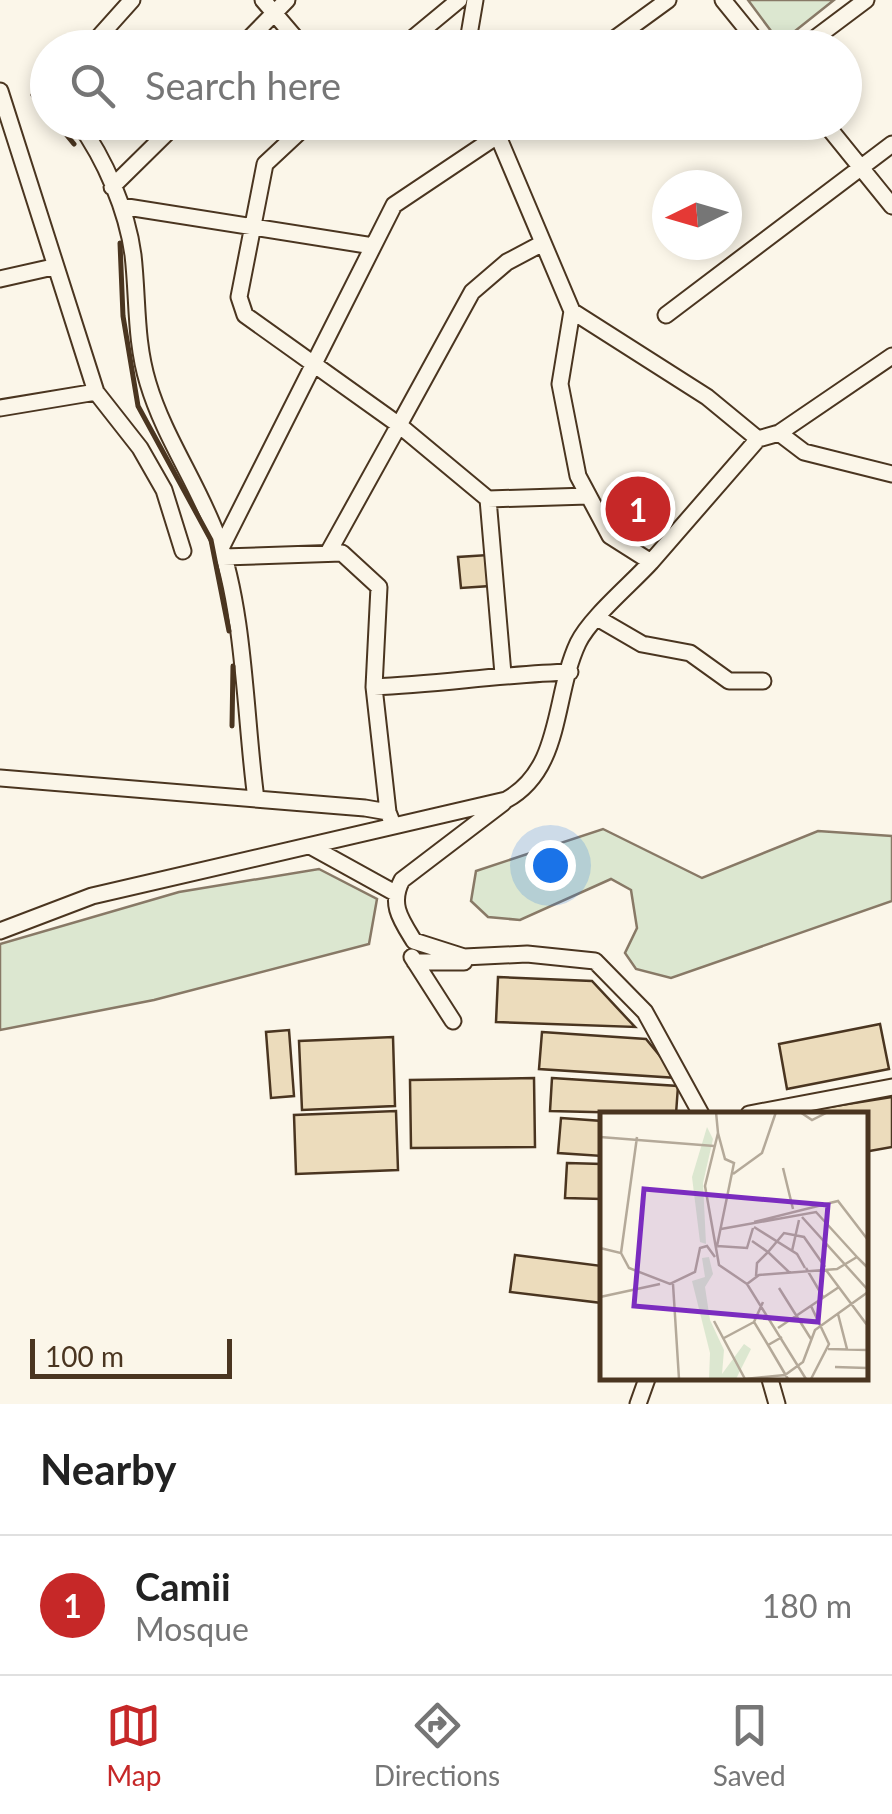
<!DOCTYPE html>
<html lang="en">
<head>
<meta charset="utf-8">
<style>
	body { margin:0; font-family:Lato,sans-serif; background:#f2f2f2; color:#222 }
	.compass { position:absolute; left:652px; top:170px; width:90px; height:90px; border-radius:50%; background:#fff; box-shadow:0 5px 15px #0003; rotate:265deg }
	.scale { position:absolute; left:30px; bottom:25px; width:202px; box-sizing:border-box; padding-left:10px; border:5px solid #4a3520; border-top:0; font-size:28px; line-height:35px; white-space:nowrap; color:#4a3520; -webkit-text-stroke:8px #fbf6e9; paint-order:stroke }
	.you { position:absolute; left:550px; top:865px; width:35px; height:35px; margin:-25px; border:8px solid #fff; border-radius:50%; background:#1a73e8; box-shadow:0 0 0 15px #1a73e833 }
	.badge { display:grid; place-items:center; width:65px; height:65px; border-radius:50%; background:#c62828; color:#fff; font-size:32px; font-weight:700 }
	.pin { position:absolute; translate:-50% -50%; border:5px solid #fff; box-shadow:0 2px 10px #0006 }
	.list { margin:0; padding:0; list-style:none }
	h2 { display:flex; justify-content:space-between; align-items:center; height:130px; margin:0; padding:0 40px; font-size:42px }
	h2 small { font-size:32px; font-weight:400; color:#767676 }
	.list li { display:grid; grid-template-columns:65px 1fr auto; gap:30px; align-items:center; box-sizing:border-box; height:140px; padding:0 40px; border-top:2px solid #e0e0e0 }
	.list b { display:block; font-size:38px; white-space:nowrap }
	.list p { margin:0; font-size:32px; white-space:nowrap; color:#767676 }
	.list em { font-size:32px; font-style:normal; color:#767676 }
	.icon { flex:none; width:55px; height:55px; fill:none; stroke:currentColor; stroke-width:2; stroke-linecap:round; stroke-linejoin:round }
	.map { position:relative; flex:none; width:892px; height:1404px; overflow:hidden }
	.search { position:absolute; background:#fff; box-shadow:0 5px 15px #0003; left:30px; right:30px; top:30px; height:110px; display:flex; align-items:center; gap:25px; box-sizing:border-box; padding:0 35px; border-radius:55px; color:#767676; font-size:38px }
	.sheet { height:270px; background:#fff }
	nav { display:flex; justify-content:space-around; align-items:center; box-sizing:border-box; height:140px; border-top:2px solid #e0e0e0; background:#fff; font-size:28px; color:#767676 }
	nav a { display:grid; justify-items:center; gap:5px }
	nav .on { color:#c62828 }
	.map>svg:first-child { display:block }
</style>
</head>
<body>
<div class="map">
<svg width="892" height="1404" viewBox="0 0 892 1404">
	<rect width="100%" height="100%" fill="#fbf6e9"/>
	<path fill="#dce7d0" stroke="#887966" stroke-width="2.5" d="M 748,0 L 834,0 L 780,43 Z
		M 603,829 L 702,878 L 818,831 L 892,836 L 892,901 L 671,978 L 636,969 L 625,953 L 637,928 L 631,890 L 611,879 L 520,920 L 488,917 L 471,901 L 476,871 Z
		M 319,869 L 377,899 L 369,944 L 154,1000 L 0,1030 L 0,944 L 179,892 Z"/>
	<path fill="#ecdcbc" stroke="#4a3520" stroke-width="2.5" d="M 639,483 L 662,516 L 643,542 L 615,501 Z
		M 488,555 L 490,586 L 461,588 L 458,557 Z
		M 498,977 L 592,981 L 635,1027 L 496,1022 Z
		M 880,1024 L 889,1069 L 787,1089 L 779,1044 Z
		M 289,1030 L 294,1096 L 271,1098 L 266,1032 Z
		M 542,1032 L 646,1039 L 678,1078 L 539,1069 Z
		M 393,1037 L 395,1106 L 302,1110 L 299,1041 Z
		M 534,1078 L 535,1147 L 411,1148 L 410,1080 Z
		M 552,1078 L 678,1086 L 676,1114 L 550,1111 Z
		M 892,1097 L 892,1147 L 864,1152 L 864,1114 L 785,1114 Z
		M 396,1111 L 398,1170 L 296,1174 L 294,1115 Z
		M 561,1118 L 602,1121 L 602,1156 L 558,1153 Z
		M 567,1163 L 602,1164 L 602,1199 L 565,1198 Z
		M 515,1255 L 602,1266 L 602,1303 L 510,1292 Z"/>
	<g fill="none" stroke-linecap="round" stroke-linejoin="round">
		<defs>
			<path id="minor" d="M 263,0 L 304,48
				M 723,0 L 762,48
				M 89,48 L 132,0
				M 240,48 L 287,0
				M 401,48 L 459,0
				M 472,48 L 469,35 L 475,0
				M 602,48 L 668,0
				M 802,48 L 866,0
				M 0,91 L 96,392 L 140,448 L 164,490 L 183,551
				M 78,122 C 105,159 127,210 133,255 C 138,298 135,341 148,383 C 164,437 198,484 217,536 C 245,610 245,719 256,799
				M 310,122 L 265,164 L 239,297 L 245,315 L 399,425 L 328,553
				M 824,122 L 892,206
				M 112,187 L 178,122
				M 121,206 L 373,246
				M 543,243 L 507,262 L 472,292 L 399,425 L 488,499 L 588,496
				M 0,279 L 53,267
				M 572,311 L 707,397 L 758,439
				M 666,315 L 892,144
				M 0,408 L 96,392
				M 779,433 L 804,452 L 892,474
				M 488,499 L 503,674
				M 221,548 L 394,205 L 497,136
				M 223,557 L 342,553 L 379,587 L 374,687 L 388,812
				M 651,562 L 758,439 L 779,433 L 892,356
				M 599,619 L 642,644 L 690,653 L 729,681 L 763,681
				M 374,687 C 440,684 504,674 570,672
				M 0,778 L 365,808 L 388,812 L 393,825
				M 503,803 L 402,880 C 389,904 401,920 414,941 L 464,957 L 527,954 L 595,961 L 645,1012 L 701,1114
				M 310,846 L 395,893
				M 0,931 L 92,896 L 506,800 C 563,769 553,696 578,643 C 590,618 631,584 651,562 L 610,536 L 578,476 L 560,384 L 572,311 L 492,122
				M 412,957 L 453,1021
				M 415,962 L 464,962
				M 749,1114 L 892,1087
				M 769,1376 L 777,1404
				M 638,1404 L 648,1376"/>
		</defs>
		<use href="#minor" stroke="#4a3520" stroke-width="19"/>
		<use href="#minor" stroke="#fbf6e9" stroke-width="15"/>
		<path stroke="#4a3520" stroke-width="5" d="M 78,48 L 91,33
			M 48,80 L 33,95 L 48,112
			M 56,122 L 74,144
			M 120,243 L 123,316 L 138,406 L 211,540 L 229,631
			M 232,726 L 233,666"/>
	</g>
	<g transform="translate(600 1112)">
		<rect width="268" height="268" fill="#fbf6e9"/>
		<path d="M 107,15 L 113,27 L 103,71 L 106,132 L 100,130 L 92,65 ZM 109,145 L 113,162 L 105,175 L 110,208 L 124,238 L 122,262 L 144,232 L 151,237 L 136,267 L 109,267 L 110,241 L 92,169 L 105,165 L 102,146 Z" fill="#dce7d0"/>
		<path fill="none" stroke="#b4a999" stroke-width="2.5" d="M 116,0 L 118,21 L 105,74 L 119,153 L 147,172 L 159,163 L 237,157 L 257,145 L 268,156M 200,0 L 212,8 L 228,0M 0,25 L 114,34M 183,56 L 193,97M 133,62 L 162,41 L 176,0M 202,105 L 268,178M 154,110 L 238,89 L 268,128M 154,115 L 197,142 L 205,156M 121,117 L 216,100 L 257,145M 152,129 L 168,140 L 184,121 L 204,125 L 225,155M 117,134 L 134,51 L 125,47 L 118,21M 117,134 L 147,136 L 153,116M 0,136 L 21,141 L 29,156 L 70,172 L 95,160 L 100,136 L 107,134 L 115,145M 192,139 L 199,108M 21,141 L 37,25M 206,156 L 223,185M 226,158 L 267,213 L 267,267M 156,164 L 157,151 L 168,140 L 190,161M 73,172 L 79,267M 147,172 L 206,267M 179,176 L 211,227M 0,185 L 60,172M 163,190 L 154,210 L 168,233 L 182,225M 211,194 L 229,232 L 211,267M 238,202 L 247,237M 114,209 L 145,267 L 185,263 L 203,250 L 215,218 L 268,180M 178,216 L 239,175M 124,226 L 154,210M 168,233 L 188,267M 228,237 L 268,238M 235,255 L 267,256"/>
		<path fill="#7b2cbf" fill-opacity="0.15" stroke="#7b2cbf" stroke-width="5" d="M 44,77 L 228,93 L 218,210 L 34,194 Z"/>
		<rect width="268" height="268" fill="none" stroke="#4a3520" stroke-width="5"/>
	</g>
</svg>
<svg class="compass" viewBox="-18 -18 36 36"><path d="M0-13l5 13h-10z" fill="#e53935"/><path d="M0 13l5-13h-10z" fill="#767676"/></svg>
<div class="scale">100 m</div>
<div class="you"></div>
<div class="pin badge" style="left:638px;top:509px">1</div>
<div class="search"><svg class="icon" aria-label="search" viewBox="0 0 24 24"><circle cx="10" cy="10" r="6"/><path d="M15 15l6 6"/></svg>Search here</div>
</div>
<section class="sheet">
<h2>Nearby<small></small></h2>
<ul class="list">
<li><span class="badge">1</span><div><b>Camii</b><p>Mosque</p></div><em>180 m</em></li>
</ul>
</section>
<nav>
<a class="on"><svg class="icon" aria-label="map" viewBox="0 0 24 24"><path d="M3 6l6-2 6 2 6-2v14l-6 2-6-2-6 2zM9 4v14M15 6v14"/></svg>Map</a>
<a><svg class="icon" aria-label="directions" viewBox="0 0 24 24"><path d="M12 3l9 9-9 9-9-9zM9 14v-3h6M13 9l2 2-2 2"/></svg>Directions</a>
<a><svg class="icon" aria-label="saved" viewBox="0 0 24 24"><path d="M7 4h10v16l-5-4-5 4z"/></svg>Saved</a>
</nav>
</body>
</html>
